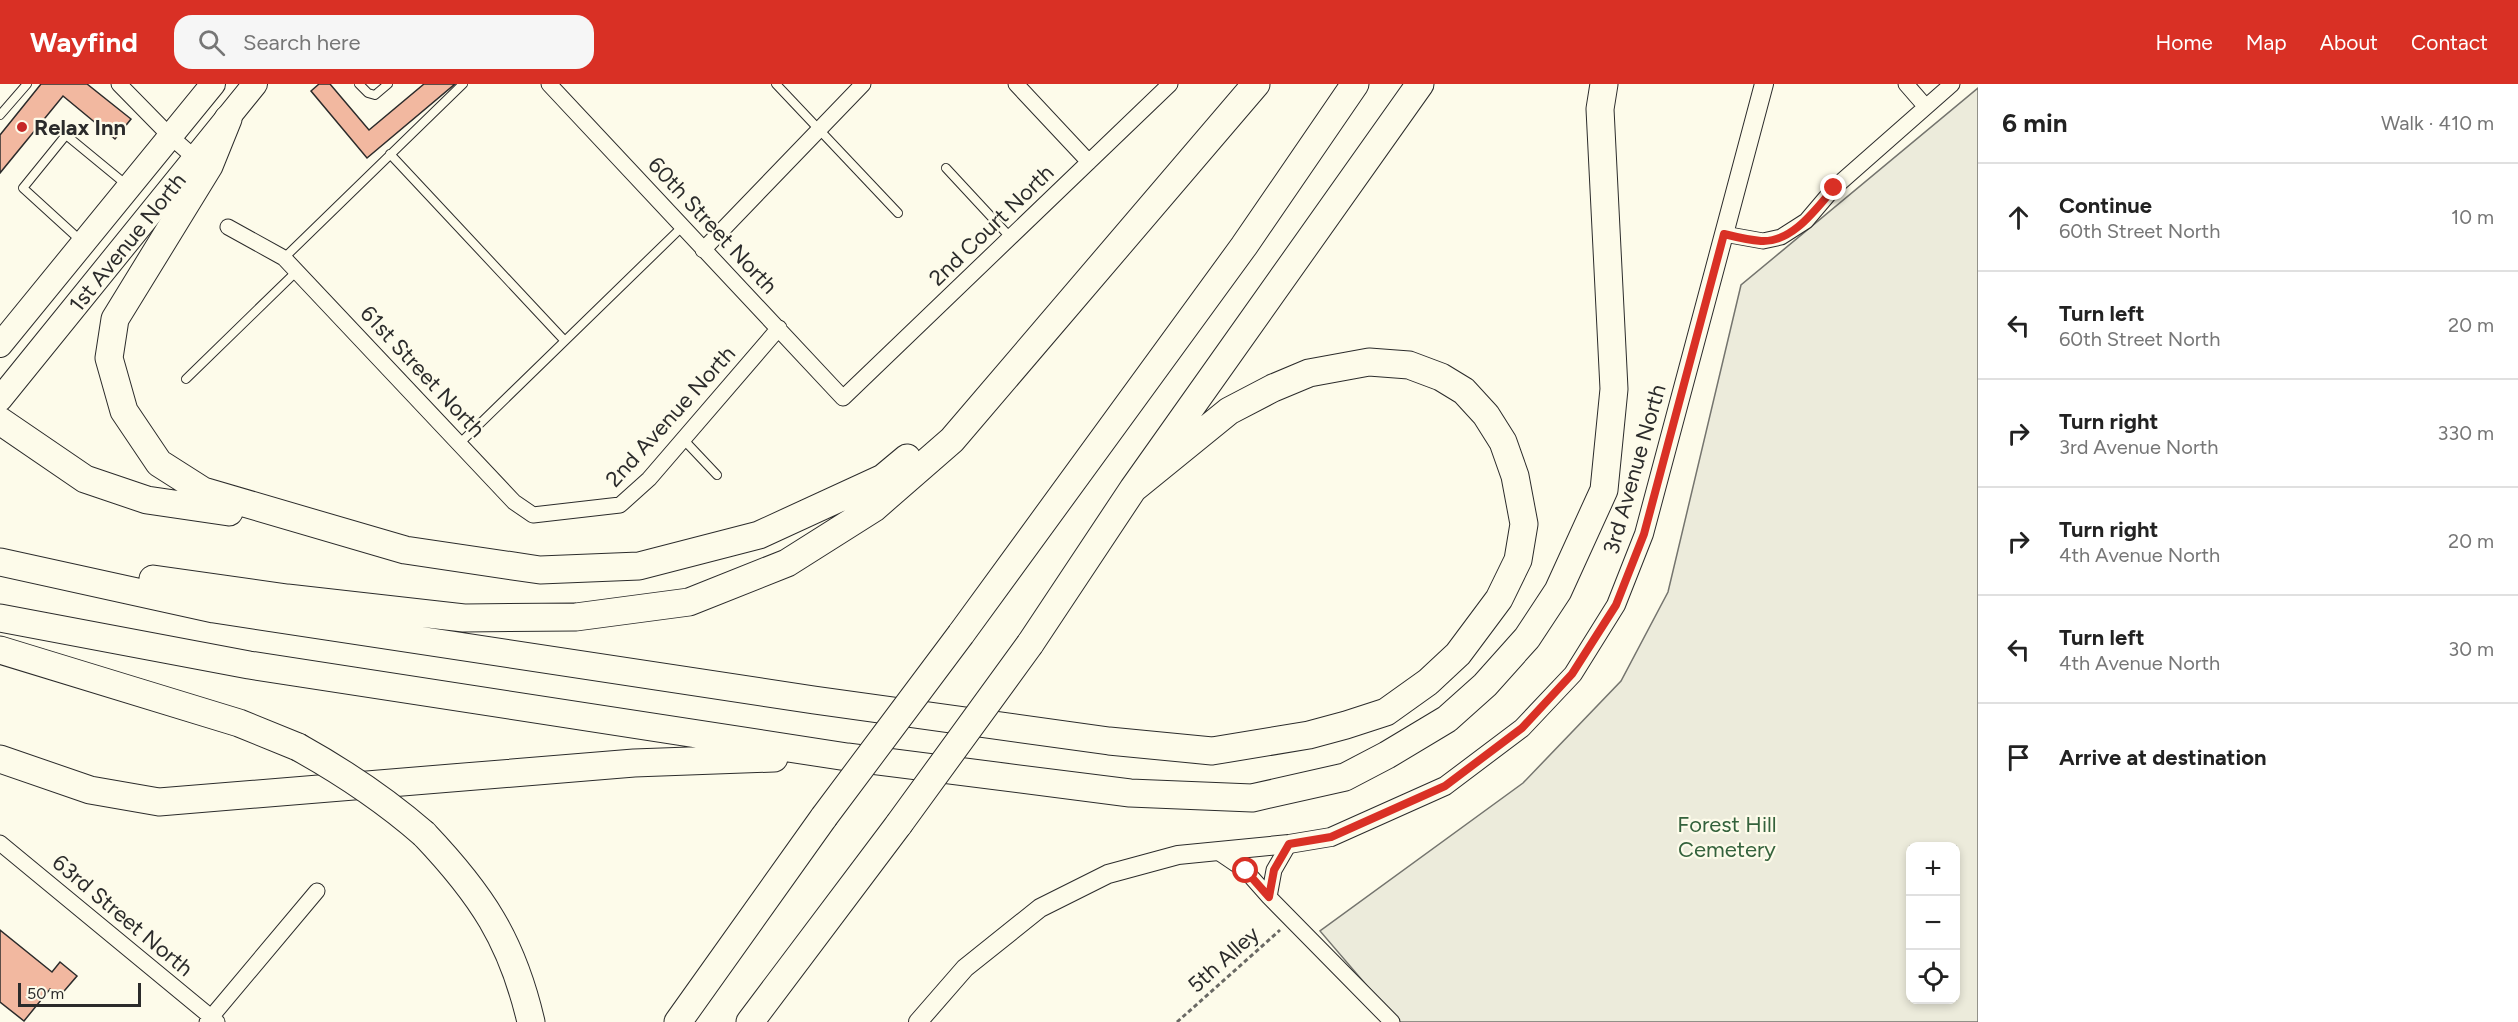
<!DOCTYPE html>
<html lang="en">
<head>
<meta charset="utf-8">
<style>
	body { margin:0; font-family:Figtree,sans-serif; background:#f6f6f6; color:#222 }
	.controls { position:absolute; right:18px; bottom:18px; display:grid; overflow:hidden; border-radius:12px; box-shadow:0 3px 9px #0003 }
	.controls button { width:54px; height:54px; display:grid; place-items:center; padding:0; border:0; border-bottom:2px solid #e0e0e0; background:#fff; color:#222; font:30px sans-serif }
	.scale { position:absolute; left:18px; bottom:15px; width:123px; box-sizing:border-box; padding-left:6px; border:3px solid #2b2b2b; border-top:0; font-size:16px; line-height:21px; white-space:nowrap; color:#2b2b2b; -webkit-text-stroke:4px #fdfbea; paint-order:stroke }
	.stop { position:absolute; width:18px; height:18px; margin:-14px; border:4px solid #d93025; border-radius:50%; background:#fff }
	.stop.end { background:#d93025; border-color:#fff; box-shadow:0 2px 6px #0008 }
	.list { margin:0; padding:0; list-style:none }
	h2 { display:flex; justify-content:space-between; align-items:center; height:78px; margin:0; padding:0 24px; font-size:26px }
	h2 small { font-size:20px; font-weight:400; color:#767676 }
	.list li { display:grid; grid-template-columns:39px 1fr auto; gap:18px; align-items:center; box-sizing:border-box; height:108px; padding:0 24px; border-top:2px solid #e0e0e0 }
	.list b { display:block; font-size:22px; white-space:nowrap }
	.list p { margin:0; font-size:20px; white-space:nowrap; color:#767676 }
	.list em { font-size:20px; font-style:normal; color:#767676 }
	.icon { flex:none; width:33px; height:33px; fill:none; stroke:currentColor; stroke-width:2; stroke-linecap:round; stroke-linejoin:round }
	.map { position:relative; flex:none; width:1978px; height:938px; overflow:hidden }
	header { display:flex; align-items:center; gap:36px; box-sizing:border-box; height:84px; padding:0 30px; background:#d93025; color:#fff }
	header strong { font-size:28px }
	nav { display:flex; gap:33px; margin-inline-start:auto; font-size:21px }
	.search { width:420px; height:54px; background:#f6f6f6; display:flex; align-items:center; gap:15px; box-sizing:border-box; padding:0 21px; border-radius:18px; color:#767676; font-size:22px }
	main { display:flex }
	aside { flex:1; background:#fff }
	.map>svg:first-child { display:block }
</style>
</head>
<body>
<header>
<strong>Wayfind</strong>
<div class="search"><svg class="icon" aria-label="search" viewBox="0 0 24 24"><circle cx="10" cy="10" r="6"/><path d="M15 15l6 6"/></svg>Search here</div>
<nav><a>Home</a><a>Map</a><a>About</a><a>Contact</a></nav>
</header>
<main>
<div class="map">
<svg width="1978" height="938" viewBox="0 0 1978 938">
	<rect width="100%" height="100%" fill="#fdfbea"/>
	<path fill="#ecebdb" stroke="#74746e" stroke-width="1.5" fill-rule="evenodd" d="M 1978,4 L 1978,938 L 1398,938 L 1320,847 L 1523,699 L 1621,597 L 1668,508 L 1741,201 ZM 1910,762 L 1956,762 L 1956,916 L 1910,916 Z"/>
	<path fill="#f2b8a0" stroke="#2b2b2b" stroke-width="1.5" d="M 41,0 L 87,0 L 131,35 L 115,55 L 63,12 L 0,89 L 0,51 Z
		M 319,0 L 330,0 L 369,46 L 424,0 L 455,0 L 367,74 L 311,7 Z
		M 0,846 L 52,888 L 60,878 L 77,892 L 59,913 L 50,905 L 24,937 L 0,918 Z"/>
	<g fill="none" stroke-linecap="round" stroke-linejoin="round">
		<defs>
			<path id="service" d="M 359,0 L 368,9 L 375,11 L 388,0
				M 776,0 L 898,129
				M 0,31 L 27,0
				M 390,70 L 564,256
				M 946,84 L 1010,153
				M 80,156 L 23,104 L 66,51 L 128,102
				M 284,174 L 463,0
				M 186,295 L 297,187
				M 683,355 L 717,391
				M 460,359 L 683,142"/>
			<path id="minor" d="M 119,0 L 170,52 L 195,74
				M 549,0 L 843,314 L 1170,0
				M 1016,0 L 1089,78
				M 1906,0 L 1926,23
				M 228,143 L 284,174 L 514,418 L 533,431 L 620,421 L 649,395 L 779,244
				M 1724,150 L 1763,157 L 1781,153 L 1806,137 L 1834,104 L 1952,0
				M 703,166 L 863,0
				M 0,759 L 217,938
				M 1289,760 L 1274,786 L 1269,813 L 1392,938
				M 1218,768 L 1246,787 L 1269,813
				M 207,938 L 317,807"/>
			<path id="tertiary" d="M 918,938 L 965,884 L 1040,824 L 1108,790 L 1178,771 L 1289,760 L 1331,753 L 1445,702 L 1522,644 L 1573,590 L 1616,521 L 1644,450 L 1764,0"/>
			<g id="primary">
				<path d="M 0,261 L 213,0"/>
				<path id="s1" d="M 0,315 L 255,0"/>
			</g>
			<path id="motorway" d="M 228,35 L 209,82 L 115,235 L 109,274 L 124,327 L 159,379 L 203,407 L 405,466 L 540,486 L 639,482 L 759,451 L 883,394 L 907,374
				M 0,337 L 85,395 L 147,416 L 229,428
				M 0,478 L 214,525 L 814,616 L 1109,657 L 1212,667 L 1309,651 L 1346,641 L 1386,628 L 1428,598 L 1458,570 L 1499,515 L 1518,476 L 1524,440 L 1515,392 L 1503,358 L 1486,331 L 1464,307 L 1441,293 L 1409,281 L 1369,278 L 1309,289 L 1273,304 L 1229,327 L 1133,405
				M 153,495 L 287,514 L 464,534 L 576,533 L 689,518 L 787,479 L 874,424 L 952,356 L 1256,0
				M 0,534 L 249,581 L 847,673 L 1130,709 L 1252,714 L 1345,693 L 1387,671 L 1447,635 L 1485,601 L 1527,554 L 1558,507 L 1604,406 L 1614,305 L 1600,25 L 1604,0
				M 961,550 L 1244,162 L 1355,0
				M 1030,560 L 1133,405 L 1420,0
				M 0,566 L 239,639 L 298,663
				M 0,675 L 90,706 L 159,718 L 634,679 L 774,674
				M 424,750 C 481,810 512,856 531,938
				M 678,938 L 824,733
				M 750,938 L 899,740"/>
		</defs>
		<use href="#service" stroke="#2b2b2b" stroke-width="10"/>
		<use href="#minor" stroke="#2b2b2b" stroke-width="17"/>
		<use href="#tertiary" stroke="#2b2b2b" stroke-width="20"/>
		<use href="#primary" stroke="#2b2b2b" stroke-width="26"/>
		<use href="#motorway" stroke="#2b2b2b" stroke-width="29"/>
		<path stroke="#6a6964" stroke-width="3" stroke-dasharray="4.5 3" stroke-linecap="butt" d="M 1177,938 L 1280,846"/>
		<use href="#service" stroke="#fdfbea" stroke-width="8"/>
		<use href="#minor" stroke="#fdfbea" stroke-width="15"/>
		<use href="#tertiary" stroke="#fdfbea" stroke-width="18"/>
		<use href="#primary" stroke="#fdfbea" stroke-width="24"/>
		<use href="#motorway" stroke="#fdfbea" stroke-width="27"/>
		<defs>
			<path id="motorway-bridge" d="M 298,663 C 343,688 385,716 424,750
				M 824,733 L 961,550
				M 899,740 L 1030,560"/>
		</defs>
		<use href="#motorway-bridge" stroke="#2b2b2b" stroke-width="29" stroke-linecap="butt"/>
		<use href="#motorway-bridge" stroke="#fdfbea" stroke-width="27"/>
	</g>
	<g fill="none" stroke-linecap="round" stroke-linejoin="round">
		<path stroke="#d93025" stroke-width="8" d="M 1246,787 L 1269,813 L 1274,786 L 1289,760 L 1331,753 L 1445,702 L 1522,644 L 1572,590 L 1616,521 L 1644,450 L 1724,150 C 1736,153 1748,156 1761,157 C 1792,159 1816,125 1834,104"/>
	</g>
	<circle fill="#c62828" stroke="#fdfbea" stroke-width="2" cx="22" cy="43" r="6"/>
	<g text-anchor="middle" stroke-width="4.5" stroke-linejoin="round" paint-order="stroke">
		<g font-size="22" font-weight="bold" fill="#2b2b2b" stroke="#fdfbea" text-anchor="start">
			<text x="34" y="51">Relax Inn</text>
		</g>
		<g font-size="22" fill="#2b2b2b" stroke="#fdfbea">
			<text transform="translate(713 141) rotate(47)" y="8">60th Street North</text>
			<text transform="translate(991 141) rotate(-44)" y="8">2nd Court North</text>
			<text dy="8" stroke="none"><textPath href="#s1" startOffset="202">1st Avenue North</textPath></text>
			<text transform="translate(423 287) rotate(47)" y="8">61st Street North</text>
			<text transform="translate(670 332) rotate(-48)" y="8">2nd Avenue North</text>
			<text transform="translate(1634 385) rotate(-74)" y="8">3rd Avenue North</text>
			<text transform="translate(123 831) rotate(40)" y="8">63rd Street North</text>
			<text transform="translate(1223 875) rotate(-42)" y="8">5th Alley</text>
		</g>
		<g font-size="22" fill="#34623c" stroke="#fdfbea">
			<text x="1727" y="748">Forest Hill<tspan x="1727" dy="25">Cemetery</tspan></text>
		</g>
	</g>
</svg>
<div class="controls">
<button>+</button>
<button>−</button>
<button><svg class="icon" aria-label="locate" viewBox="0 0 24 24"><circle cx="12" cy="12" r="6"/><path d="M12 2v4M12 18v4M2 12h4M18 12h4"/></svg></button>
</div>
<div class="scale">50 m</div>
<div class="stop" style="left:1246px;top:787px"></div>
<div class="stop end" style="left:1834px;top:104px"></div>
</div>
<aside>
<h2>6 min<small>Walk · 410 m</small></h2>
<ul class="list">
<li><svg class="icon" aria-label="ahead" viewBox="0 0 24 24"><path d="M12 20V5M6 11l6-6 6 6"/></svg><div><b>Continue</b><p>60th Street North</p></div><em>10 m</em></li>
<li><svg class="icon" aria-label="left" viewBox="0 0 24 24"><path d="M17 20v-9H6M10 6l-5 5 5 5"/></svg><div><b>Turn left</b><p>60th Street North</p></div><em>20 m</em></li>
<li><svg class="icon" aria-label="right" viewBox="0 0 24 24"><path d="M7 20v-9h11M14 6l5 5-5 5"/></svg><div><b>Turn right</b><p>3rd Avenue North</p></div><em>330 m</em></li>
<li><svg class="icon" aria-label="right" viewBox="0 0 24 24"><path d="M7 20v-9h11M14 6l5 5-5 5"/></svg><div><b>Turn right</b><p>4th Avenue North</p></div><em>20 m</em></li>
<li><svg class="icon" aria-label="left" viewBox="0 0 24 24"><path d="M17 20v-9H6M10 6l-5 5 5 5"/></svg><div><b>Turn left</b><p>4th Avenue North</p></div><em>30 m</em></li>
<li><svg class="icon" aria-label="arrive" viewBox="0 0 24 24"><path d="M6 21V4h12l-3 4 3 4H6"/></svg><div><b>Arrive at destination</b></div></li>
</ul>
</aside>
</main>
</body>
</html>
